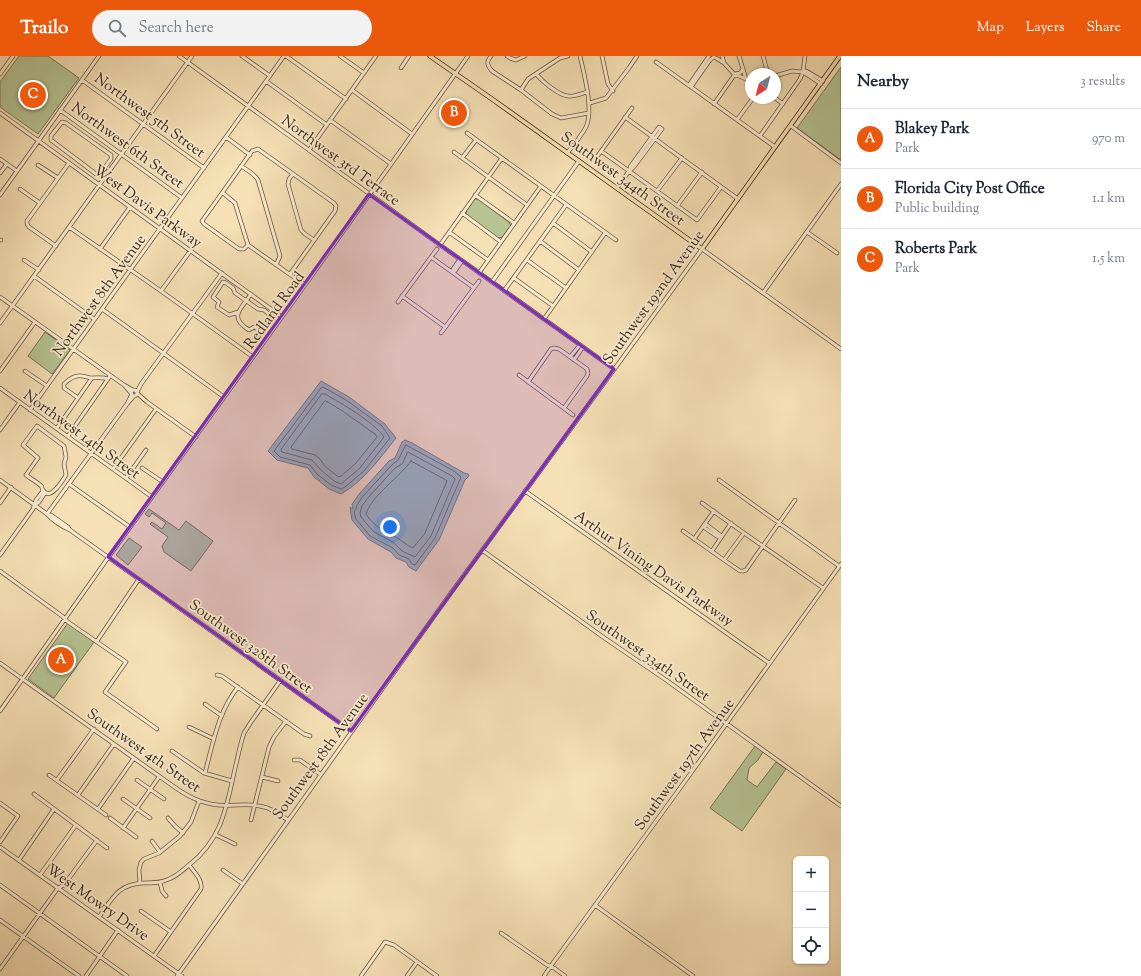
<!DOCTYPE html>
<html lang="en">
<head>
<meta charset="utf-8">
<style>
	body { margin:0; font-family:"Sorts Mill Goudy",serif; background:#f2f2f3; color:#1f2937 }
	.controls { position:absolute; right:12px; bottom:12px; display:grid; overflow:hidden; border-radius:6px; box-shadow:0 1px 3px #0004 }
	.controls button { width:36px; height:36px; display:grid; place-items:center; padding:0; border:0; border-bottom:1px solid #e0e1e3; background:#fff; color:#1f2937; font:20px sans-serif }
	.compass { position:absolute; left:745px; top:12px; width:36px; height:36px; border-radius:50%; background:#fff; box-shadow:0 1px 3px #0004; rotate:216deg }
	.you { position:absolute; left:390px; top:471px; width:14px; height:14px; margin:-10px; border:3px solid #fff; border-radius:50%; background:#1a73e8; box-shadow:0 0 0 6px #1a73e833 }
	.badge { display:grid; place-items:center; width:26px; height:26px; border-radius:50%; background:#ea580c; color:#fff; font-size:13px; font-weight:700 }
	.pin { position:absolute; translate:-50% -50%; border:2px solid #fff; box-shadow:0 1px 4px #0006 }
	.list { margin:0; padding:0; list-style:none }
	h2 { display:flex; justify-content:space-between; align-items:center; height:52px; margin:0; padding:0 16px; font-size:17px }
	h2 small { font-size:13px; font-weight:400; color:#747a83 }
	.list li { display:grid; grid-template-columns:26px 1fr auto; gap:12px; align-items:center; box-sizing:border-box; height:60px; padding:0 16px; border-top:1px solid #e0e1e3 }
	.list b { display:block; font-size:15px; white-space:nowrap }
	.list p { margin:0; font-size:13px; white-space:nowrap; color:#747a83 }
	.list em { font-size:13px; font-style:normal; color:#747a83 }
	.icon { flex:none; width:22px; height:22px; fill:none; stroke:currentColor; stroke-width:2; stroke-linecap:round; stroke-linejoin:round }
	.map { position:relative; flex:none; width:841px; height:920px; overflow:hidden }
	header { display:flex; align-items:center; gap:24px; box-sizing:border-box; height:56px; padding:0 20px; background:#ea580c; color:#fff }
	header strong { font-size:19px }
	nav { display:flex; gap:22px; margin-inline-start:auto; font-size:14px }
	.search { width:280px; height:36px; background:#f2f2f3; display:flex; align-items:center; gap:10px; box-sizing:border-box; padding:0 14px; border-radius:22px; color:#747a83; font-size:15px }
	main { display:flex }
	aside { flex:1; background:#fff }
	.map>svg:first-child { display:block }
</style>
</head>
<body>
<header>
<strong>Trailo</strong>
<div class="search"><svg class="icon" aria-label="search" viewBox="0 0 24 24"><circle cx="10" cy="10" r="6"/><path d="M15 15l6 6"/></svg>Search here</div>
<nav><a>Map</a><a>Layers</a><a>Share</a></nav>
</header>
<main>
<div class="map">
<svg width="841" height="920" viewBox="0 0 841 920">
	<rect width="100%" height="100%" fill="#f6e0b6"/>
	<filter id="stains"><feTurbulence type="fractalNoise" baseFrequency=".005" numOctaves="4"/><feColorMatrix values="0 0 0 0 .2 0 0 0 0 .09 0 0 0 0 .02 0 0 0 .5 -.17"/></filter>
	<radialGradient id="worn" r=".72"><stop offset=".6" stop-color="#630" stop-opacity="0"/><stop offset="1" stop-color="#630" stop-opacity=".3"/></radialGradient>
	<path fill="#b6c393" stroke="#797453" d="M 19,0 L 48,0 L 79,22 L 38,78 L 0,51 L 0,26 Z
		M 841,11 L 841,104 L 797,72 Z
		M 474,143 L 478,143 L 509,166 L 511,170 L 503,181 L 498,182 L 467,159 L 466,155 Z
		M 45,276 L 70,294 L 52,318 L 28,300 Z
		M 149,453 L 179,474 L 186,465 L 213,485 L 191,515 L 164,496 L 162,490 L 168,481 L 150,468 L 152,466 L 162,473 L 166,467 L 152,457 L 149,461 L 145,458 Z
		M 129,482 L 142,491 L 128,509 L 116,499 Z
		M 68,567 L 94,586 L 54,642 L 28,623 Z
		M 755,690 L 763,696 L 758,704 L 749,712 L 747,724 L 757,731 L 776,706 L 786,713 L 742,775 L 710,752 Z"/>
	<path fill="#9ebbb5" stroke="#777f74" d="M 321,325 L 349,341 L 385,368 L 396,382 C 380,402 364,425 341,438 L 329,433 L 314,421 L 308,412 L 277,404 L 268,395 Z
		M 405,384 L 412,387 L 464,417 L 468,418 L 469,420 L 465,424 L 439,484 L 416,515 L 409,511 L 406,506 L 396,502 L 391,496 L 368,483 L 352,464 L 350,451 L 353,453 L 352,448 L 360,437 L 389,405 L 395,402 L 402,386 Z"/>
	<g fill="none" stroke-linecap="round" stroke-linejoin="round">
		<path stroke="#6d7064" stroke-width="1" d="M 323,331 L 346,344 L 382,370 L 390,382 L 364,415 L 345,431 L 341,433 L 331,429 L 317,418 L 310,409 L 280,401 L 274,395 L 321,332 Z
			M 322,338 L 325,338 C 341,347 374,366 384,381 L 360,412 L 341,428 L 334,425 L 321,414 L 312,404 L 282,396 L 281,394 Z
			M 326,345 L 341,354 L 375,378 L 377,381 L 356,407 L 340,421 L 337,420 L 325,410 L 319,402 L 315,399 L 292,393 L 291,391 L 324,346 Z
			M 406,389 L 454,415 L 461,421 L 435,482 L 415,509 L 412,508 L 409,503 L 399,499 L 393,492 L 370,480 L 356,463 L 354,456 L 356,453 L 357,449 L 363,440 L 392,409 L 398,404 Z
			M 408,396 L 452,420 L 455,423 L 431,480 L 415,501 L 402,495 L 393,486 L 374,476 L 361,461 L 360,457 L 362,450 L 367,443 L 395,412 L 402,408 Z
			M 411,405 L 446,424 L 447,425 L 425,477 L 413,492 C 407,490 403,485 397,482 C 383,473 376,473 366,458 C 372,439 400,421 411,405 Z"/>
		<defs>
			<path id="minor" d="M 179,0 L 429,181 L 614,313
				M 242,0 L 270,20
				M 286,0 L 346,43
				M 340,0 L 364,17
				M 491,0 C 486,6 487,9 492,15 L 521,34 L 552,58 L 561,62 L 589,57
				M 507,0 L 510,2 L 516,4 L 525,0
				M 602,0 L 608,28 L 613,35
				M 722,0 L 724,7
				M 739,0 L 746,23
				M 763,0 L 768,18
				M 716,2 L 724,7 L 734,18 L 751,25
				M 656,6 L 775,91
				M 401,12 L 409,0
				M 0,18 L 13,0
				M 536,18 C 542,25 558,39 568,40 C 574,41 581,38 587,36
				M 775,20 L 792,15 L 803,16
				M 82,24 L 204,112
				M 266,25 L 327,69
				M 821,28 L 803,16 L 806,15 L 808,16 L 823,25
				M 689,29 L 709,0
				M 691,31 L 710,4 L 714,1
				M 352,34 L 412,78
				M 521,34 L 528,23 L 560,2 L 568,0
				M 775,42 L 783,48
				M 590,47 L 606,42 L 629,12 L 637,0
				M 714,48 L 735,18 L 740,17 L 743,13
				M 60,54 L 182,142
				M 0,57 L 282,261
				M 625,61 L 738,143
				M 330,64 L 391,108
				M 737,64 L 753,42
				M 62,66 L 66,67 L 111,99 L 111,103 L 100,118 L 96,118 L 51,84 L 51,80 Z
				M 791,70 L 841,107
				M 467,77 L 616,184
				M 760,80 L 800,23 L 803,16 L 805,0
				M 226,81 L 250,99
				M 309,94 L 376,0
				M 601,95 L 629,115 L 633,112 L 662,73 L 659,71 L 630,111 L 630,114
				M 454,96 L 527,149
				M 567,97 C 574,89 581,80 586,71 C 594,54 584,18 580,0
				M 462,102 L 476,84
				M 0,103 L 17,115
				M 594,105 L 632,52
				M 38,109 L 58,122
				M 241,110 C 247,114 255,118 258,124 L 280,200 L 276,209
				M 0,117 L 7,108
				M 293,118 L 289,123 L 288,128 L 301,174 L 305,178 L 314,184
				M 617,132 L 629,115 L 697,164 L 721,131
				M 20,133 L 40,147
				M 657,135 L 682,102
				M 223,137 L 235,147 L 248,189 L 305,229
				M 0,139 L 99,0
				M 475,139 L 514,167
				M 677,150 L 702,116
				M 462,157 L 501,186
				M 553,167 L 592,196
				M 69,171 L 161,235 L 253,301
				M 449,176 L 488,204
				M 807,176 L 837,197
				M 0,184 L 1,184
				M 540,185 L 579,214
				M 248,189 L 244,193 L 239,193 L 204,168 L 202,165 L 252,95 L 258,93 L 334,147 L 336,150 L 335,155 L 290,218
				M 440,189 L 502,102
				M 56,190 L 29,171 L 27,168 L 27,165 L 69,107
				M 100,193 L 130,151
				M 431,201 L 474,232
				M 460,203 L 453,213 L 452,216 L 455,215 L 462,205
				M 24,204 L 39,214
				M 527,204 L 566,232
				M 479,217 L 541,130
				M 34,220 L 94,263
				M 514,222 L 553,250
				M 492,226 L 579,105
				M 161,235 L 191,194
				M 504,235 L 566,149
				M 763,237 L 841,128
				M 402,240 L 445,271
				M 0,241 L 124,329 L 131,337
				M 398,246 L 437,193
				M 102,253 L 224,341
				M 238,256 L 229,259 L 217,251 L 219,246 L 213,241 L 223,226 L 226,227 L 233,232 L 235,237 L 258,253 L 264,254 L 270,259 C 272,265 266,271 262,275 L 254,271 L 249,274 C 228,261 241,253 251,238
				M 544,263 L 605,177
				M 0,267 L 192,0
				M 441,277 L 479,225
				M 570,301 L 580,289
				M 574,304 L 583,291
				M 0,315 L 35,266
				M 25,315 L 47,330
				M 519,319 L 573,359
				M 528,326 L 551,293 L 554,292 L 559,293 L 587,313 L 588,317 L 587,320 L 564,352
				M 124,329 L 133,334
				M 0,332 L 152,441
				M131 337a3 3 0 1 1 6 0a3 3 0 1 1-6 0Z
				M 137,336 L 141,328 L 222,217
				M 137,337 L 147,346 L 196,381
				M 78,342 L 64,332 L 64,328 C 69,323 75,319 82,320 C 85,320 88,322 92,322 C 98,322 102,321 108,323
				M 127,348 L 132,338
				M 30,354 C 114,235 200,118 284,0
				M 37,370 L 64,390 L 66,401 L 64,408 L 66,419 C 63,424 50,446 43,434 C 42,434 42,432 42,431 C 39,427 31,423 26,419 L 38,402 L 23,389 Z
				M 57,372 L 92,322
				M 0,374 L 20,346
				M 68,380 L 110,320
				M 142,412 L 163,426
				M 113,413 L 156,353
				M 126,422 L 146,394
				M 0,424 L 47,458 C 52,464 62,471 70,474 L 351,675
				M 719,424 L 839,510
				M 69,428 L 130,471
				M 525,435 L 769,607
				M 0,447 L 11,431
				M 35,449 L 39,446 L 45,437
				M 47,458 L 127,348 L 134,340
				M 47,458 L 51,459 L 68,471 L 70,474
				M 704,469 L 707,469 L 720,479 L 720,481
				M 705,470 L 705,472 L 718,481 L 721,481
				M 683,475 L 724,504 L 744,477 L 702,447
				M 744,477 L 823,532
				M 694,483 L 714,455
				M 482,494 L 603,581 L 666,624 L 841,750
				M 712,495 L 731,467
				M 0,499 L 33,453 L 36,444 L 43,435
				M 724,504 L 740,515 L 743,515 L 746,514 L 795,444
				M 0,515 L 62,560 L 68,566 L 126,606 L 105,636 L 157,673
				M 97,585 L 139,523
				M 0,607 L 173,730 C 187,740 200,747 218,749 C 233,751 249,746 264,751 C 273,753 280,759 288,764
				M 217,619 L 222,620 L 304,678 L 310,680
				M 205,648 L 222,660
				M 0,655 L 105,506 L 305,229 L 468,0
				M 189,671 L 214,683
				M 172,695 L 204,717 L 232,725
				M 294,704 L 300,704 L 320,718
				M 205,717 C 213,687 218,656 238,631
				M 49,719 L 106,759
				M 262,721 L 278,725
				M 57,724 L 94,673
				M 137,724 L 164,743
				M 34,738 L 107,792
				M 78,739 L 114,688
				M 123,743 L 150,762
				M 0,747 L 18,760 L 0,786
				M 98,753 L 134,702
				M 110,762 L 136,781
				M 168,762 L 175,770 L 183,777
				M 251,764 L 269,691 L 274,681 L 286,665
				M 123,772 L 159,721
				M 216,779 L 235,788
				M 152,785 L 160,796
				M 0,791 L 182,920
				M 19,804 L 54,753
				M 223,814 L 243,828
				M 40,819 L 76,769
				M 160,826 L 162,835 L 166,840
				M 140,827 L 139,814 L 141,806 L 144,803 L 159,797 L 180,780 L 191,766 L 199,745
				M 0,829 L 127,920
				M 595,849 L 693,920
				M 141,855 L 171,876
				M 99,861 C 112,843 118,828 143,827 C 152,827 161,827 169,823 C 177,820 183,814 189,809 C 225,781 227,745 237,704 C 239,695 241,686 244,677 L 251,666 L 280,625
				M 0,864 L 79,920
				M 501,877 L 547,909 L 554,912 L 565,920
				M 154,900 L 201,833 C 203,824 194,816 189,809
				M 0,913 L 58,832 L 64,829 L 97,784
				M 86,920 L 118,874
				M 177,920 L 448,541 L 702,193 L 841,293
				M 361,920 L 385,886 L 394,889 L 437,920
				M 407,920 L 417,906
				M 544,920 L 553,907 L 683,728 L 841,508"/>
			<path id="major" d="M 430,0 L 492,43 L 702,193 L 840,0"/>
		</defs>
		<use href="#minor" stroke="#6a543c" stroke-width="4.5"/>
		<use href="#major" stroke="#3c2613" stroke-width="5"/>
		<use href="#minor" stroke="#f9ebd0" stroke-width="3"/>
		<use href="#major" stroke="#f6e0b6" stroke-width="3.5"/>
	</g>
	<path fill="#7b2cbf" fill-opacity="0.2" stroke="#7b2cbf" stroke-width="3" stroke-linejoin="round" d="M 369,138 L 614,313 L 351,675 L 108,501 Z"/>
	<g text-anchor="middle" stroke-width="3.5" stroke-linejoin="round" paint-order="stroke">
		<g font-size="15" fill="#3c2613" stroke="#f9ebd0">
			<text transform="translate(150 59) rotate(36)" y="5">Northwest 5th Street</text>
			<text transform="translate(128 89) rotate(36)" y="5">Northwest 6th Street</text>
			<text transform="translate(341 104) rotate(36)" y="5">Northwest 3rd Terrace</text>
			<text transform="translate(623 122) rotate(36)" y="5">Southwest 344th Street</text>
			<text transform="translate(148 150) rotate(36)" y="5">West Davis Parkway</text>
			<text transform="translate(99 239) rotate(-54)" y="5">Northwest 8th Avenue</text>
			<text transform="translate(653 241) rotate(-54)" y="5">Southwest 192nd Avenue</text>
			<text transform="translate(274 254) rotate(-54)" y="5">Redland Road</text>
			<text transform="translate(82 378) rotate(36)" y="5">Northwest 14th Street</text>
			<text transform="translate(654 512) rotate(35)" y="5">Arthur Vining Davis Parkway</text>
			<text transform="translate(251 590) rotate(36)" y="5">Southwest 328th Street</text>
			<text transform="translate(648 599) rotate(35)" y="5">Southwest 334th Street</text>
			<text transform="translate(144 694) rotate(35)" y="5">Southwest 4th Street</text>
			<text transform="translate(320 700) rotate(-54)" y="5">Southwest 18th Avenue</text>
			<text transform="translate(684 708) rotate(-54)" y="5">Southwest 197th Avenue</text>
			<text transform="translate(98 846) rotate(35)" y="5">West Mowry Drive</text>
		</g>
	</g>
	<rect width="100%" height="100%" filter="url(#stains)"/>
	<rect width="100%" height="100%" fill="url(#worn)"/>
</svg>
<div class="controls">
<button>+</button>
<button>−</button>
<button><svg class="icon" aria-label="locate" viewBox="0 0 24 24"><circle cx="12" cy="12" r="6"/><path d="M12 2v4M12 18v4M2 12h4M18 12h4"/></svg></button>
</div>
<svg class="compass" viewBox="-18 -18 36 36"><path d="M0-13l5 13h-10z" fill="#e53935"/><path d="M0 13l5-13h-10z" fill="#747a83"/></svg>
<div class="you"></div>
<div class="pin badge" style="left:61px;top:604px">A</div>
<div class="pin badge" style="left:454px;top:57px">B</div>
<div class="pin badge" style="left:33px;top:39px">C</div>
</div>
<aside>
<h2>Nearby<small>3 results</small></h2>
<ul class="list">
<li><span class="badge">A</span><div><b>Blakey Park</b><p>Park</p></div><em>970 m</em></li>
<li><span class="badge">B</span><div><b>Florida City Post Office</b><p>Public building</p></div><em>1.1 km</em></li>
<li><span class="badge">C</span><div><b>Roberts Park</b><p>Park</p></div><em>1.5 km</em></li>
</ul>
</aside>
</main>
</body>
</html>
